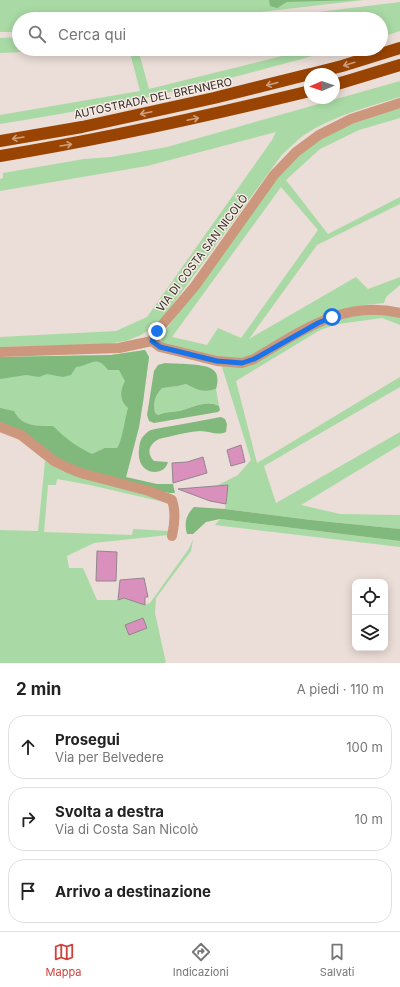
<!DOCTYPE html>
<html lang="it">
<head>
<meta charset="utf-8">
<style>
	body { margin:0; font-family:Inter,sans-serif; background:#f6f6f6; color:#222 }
	.controls { position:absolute; right:12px; bottom:12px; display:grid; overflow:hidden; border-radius:8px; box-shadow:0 2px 10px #0003 }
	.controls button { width:36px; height:36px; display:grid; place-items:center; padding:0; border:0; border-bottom:1px solid #e0e0e0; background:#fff; color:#222; font:20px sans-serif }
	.compass { position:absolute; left:304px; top:68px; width:36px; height:36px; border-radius:50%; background:#fff; box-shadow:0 2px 10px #0003; rotate:268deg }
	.stop { position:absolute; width:12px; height:12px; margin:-9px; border:3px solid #1a73e8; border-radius:50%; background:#fff }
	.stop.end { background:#1a73e8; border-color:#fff; box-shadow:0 1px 4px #0008 }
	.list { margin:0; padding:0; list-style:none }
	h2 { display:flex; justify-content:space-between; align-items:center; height:52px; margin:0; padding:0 16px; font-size:17px }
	h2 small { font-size:13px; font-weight:400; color:#767676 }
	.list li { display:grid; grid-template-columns:26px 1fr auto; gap:12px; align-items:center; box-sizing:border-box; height:64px; margin:0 8px 8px; padding:0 8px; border:1px solid #e0e0e0; border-radius:16px }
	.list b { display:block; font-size:15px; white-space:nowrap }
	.list p { margin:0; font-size:13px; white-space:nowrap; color:#767676 }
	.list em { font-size:13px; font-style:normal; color:#767676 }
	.icon { flex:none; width:22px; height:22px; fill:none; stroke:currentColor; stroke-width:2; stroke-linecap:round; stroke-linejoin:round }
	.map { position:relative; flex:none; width:400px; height:663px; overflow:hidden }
	.search { position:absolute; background:#fff; box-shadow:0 2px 10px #0003; left:12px; right:12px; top:12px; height:44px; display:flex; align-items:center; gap:10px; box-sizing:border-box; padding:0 14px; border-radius:22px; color:#767676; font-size:15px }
	.sheet { height:268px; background:#fff }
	nav { display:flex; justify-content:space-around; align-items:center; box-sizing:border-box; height:56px; border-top:1px solid #e0e0e0; background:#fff; font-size:11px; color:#767676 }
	nav a { display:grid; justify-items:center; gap:2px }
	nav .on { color:#cf413c }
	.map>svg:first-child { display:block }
</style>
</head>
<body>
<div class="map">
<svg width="400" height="663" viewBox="0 0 400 663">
	<rect width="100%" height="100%" fill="#ebddd7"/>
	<path fill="#a9daa5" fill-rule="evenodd" d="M 0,0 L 364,0 L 201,19 L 19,19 L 19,32 L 0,32 Z
		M 400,2 L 400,31 L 381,37 L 381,19 L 262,19 Z
		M 19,37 L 19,49 L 93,49 L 0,53 L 0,38 Z
		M 129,49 L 138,49 L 149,89 L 310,49 L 338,49 C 287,63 236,77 185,89 C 124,103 62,114 0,124 L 0,115 L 140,91 Z
		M 400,81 L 400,97 C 367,107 333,116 304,135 C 296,141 288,149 281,156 L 165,315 L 153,327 L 141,335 L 126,341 L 107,344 L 0,347 L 0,337 L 116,331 L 147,317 L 272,140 L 276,132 L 147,166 L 0,191 L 0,179 L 3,178 L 3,173 L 84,159 L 111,157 L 167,147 Z
		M 400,108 L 400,118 L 359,130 L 320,149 L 286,180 L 328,234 L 400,197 L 400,204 L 317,245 L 249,339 L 356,277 L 368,289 L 400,277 L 400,285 L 386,297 L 384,303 L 365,305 L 345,309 L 255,354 L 241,358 L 223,359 L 161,343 L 162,335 L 284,168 L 310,146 L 343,127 ZM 281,187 L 318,230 L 241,338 L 218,328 L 207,345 L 172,337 Z
		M 367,312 L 400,317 L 400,325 L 382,318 L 338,324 L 320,330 L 236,381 L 257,463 L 400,377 L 400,387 L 264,466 L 276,503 L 400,432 L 400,445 L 301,505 L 340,514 L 400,515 L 400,529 L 311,520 L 225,509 L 228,486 L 218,485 L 238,475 L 251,460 L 221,364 L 233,366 L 321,325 Z
		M 145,350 L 149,357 L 143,402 L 139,427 L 126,477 L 0,423 L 0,357 L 111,355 Z
		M 186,384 C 198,390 203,393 216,389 L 219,406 C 206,399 192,408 179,411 C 172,412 165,412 158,415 L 155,413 C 153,402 155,396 162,388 L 178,386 Z
		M 45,461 L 64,472 L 148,494 L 168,503 L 90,485 L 57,479 L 56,485 L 48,485 L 44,532 L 132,535 L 133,529 L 169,531 L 168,535 L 94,543 L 67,556 L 69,568 L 83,568 L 97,600 L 118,600 L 124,598 L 145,605 L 150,603 L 188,550 L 193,540 L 191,551 L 156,598 L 155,613 L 166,663 L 0,663 L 0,530 L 38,531 Z
		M 220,519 L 400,541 L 400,547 L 215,525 Z"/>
	<path fill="#81b97c" d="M 269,0 L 356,0 L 287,2 L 277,8 L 270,6 Z
		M 145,350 L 149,357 L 143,402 L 139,427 L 126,477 L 157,484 L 173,484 L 175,493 L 169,493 L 135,485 L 67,464 L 0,423 L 0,408 L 14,411 C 22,427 37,426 53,426 C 65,438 77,447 92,454 L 105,448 L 117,448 C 122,442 125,418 128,408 C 119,400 120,391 125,381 L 119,370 L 108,370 C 96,354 92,365 76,367 L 71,375 L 63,377 L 47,374 L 39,377 L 26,375 L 0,379 L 0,357 L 111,355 Z
		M 165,363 C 178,364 202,363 212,369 C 219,373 218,383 216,389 C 202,393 198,390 186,384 L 178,386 L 162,388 C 155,396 153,402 155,413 L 158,415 C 165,412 172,412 179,411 C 192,408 206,399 219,406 L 220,410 L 218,412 L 160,422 L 154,423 L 149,421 L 147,415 L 154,371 L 158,365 Z
		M 221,417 L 225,419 L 227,424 L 226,432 C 217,436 210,431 200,431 C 186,432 172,436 159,439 C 149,444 146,453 154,461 L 168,462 C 164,478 136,475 139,450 C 139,446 140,441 142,438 C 144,435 148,431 151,430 C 158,428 166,427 172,426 C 189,423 205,420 221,417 Z
		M 194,507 L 225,509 L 311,520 L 400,529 L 400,541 L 220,519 L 206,522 L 193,534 L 187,534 C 184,523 186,515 194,507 Z"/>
	<path fill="#d990bc" stroke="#92868d" d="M 241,445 L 245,462 L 231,466 L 227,450 Z
		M 203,457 L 207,473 L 173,483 L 172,463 L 187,462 Z
		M 228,485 L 226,504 L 210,501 L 178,489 Z
		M 97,551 L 117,552 L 116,581 L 96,581 Z
		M 144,578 L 148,597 L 145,597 L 145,605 L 124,598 L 118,600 L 120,580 Z
		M 143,618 L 147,628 L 129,635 L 125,625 Z"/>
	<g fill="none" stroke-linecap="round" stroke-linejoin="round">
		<path stroke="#cc977c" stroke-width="10" d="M 152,341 L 160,347 L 217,361 L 242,363 L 254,359 C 300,332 344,299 400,313
			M 0,352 L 119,348 L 152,341 L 157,331 L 195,286 L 274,175 L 296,152 L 319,135 L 351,119 L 400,103
			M 0,427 L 21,435 L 54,461 L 68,468 L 84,474 L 149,491 L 172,500 C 176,512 175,523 172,536"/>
		<path stroke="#9a4403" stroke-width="12" d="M 311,74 L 342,66 L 400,48
			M 334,85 L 400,65
			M 0,141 L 82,127 L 214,98 L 310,74
			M 0,156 C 104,139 207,116 310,91"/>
	</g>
	<defs><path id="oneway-shaft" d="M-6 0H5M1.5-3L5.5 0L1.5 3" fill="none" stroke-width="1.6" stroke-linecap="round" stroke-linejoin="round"/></defs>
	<g stroke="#cea07f">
		<use href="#oneway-shaft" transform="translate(349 64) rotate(163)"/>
		<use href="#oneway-shaft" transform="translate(272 84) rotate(166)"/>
		<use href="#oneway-shaft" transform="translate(146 113) rotate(168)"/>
		<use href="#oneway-shaft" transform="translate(193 119) rotate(-12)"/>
		<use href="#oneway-shaft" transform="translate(18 138) rotate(171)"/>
		<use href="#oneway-shaft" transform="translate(66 145) rotate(-9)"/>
	</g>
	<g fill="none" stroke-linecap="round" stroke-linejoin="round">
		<path stroke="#1a73e8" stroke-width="5" d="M 157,331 L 152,341 L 160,347 L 217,361 L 242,363 L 254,359 L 318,323 L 332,317"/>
	</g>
	<g text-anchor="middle" stroke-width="3" stroke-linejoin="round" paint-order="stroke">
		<g font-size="11" fill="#2f2a28" stroke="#f8ebe4">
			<text transform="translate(153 98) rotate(-12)" y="4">AUTOSTRADA DEL BRENNERO</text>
			<text transform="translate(202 253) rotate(-53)" y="4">VIA DI COSTA SAN NICOLÒ</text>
		</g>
	</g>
</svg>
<div class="controls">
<button><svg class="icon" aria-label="locate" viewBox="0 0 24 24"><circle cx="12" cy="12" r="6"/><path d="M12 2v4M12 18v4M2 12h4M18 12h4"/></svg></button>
<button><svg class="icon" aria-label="layers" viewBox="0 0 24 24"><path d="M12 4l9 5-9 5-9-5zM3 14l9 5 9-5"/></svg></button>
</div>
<svg class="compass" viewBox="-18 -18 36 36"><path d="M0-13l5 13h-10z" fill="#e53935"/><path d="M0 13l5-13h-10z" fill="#767676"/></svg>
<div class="stop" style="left:332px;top:317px"></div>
<div class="stop end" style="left:157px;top:331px"></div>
<div class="search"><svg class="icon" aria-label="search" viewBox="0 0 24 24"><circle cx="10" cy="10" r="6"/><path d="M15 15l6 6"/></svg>Cerca qui</div>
</div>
<section class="sheet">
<h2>2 min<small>A piedi · 110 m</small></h2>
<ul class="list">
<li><svg class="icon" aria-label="ahead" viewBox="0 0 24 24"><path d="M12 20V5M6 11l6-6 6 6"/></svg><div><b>Prosegui</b><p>Via per Belvedere</p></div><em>100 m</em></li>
<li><svg class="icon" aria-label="right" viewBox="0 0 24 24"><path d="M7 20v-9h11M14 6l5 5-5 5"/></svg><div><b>Svolta a destra</b><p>Via di Costa San Nicolò</p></div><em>10 m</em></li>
<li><svg class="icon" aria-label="arrive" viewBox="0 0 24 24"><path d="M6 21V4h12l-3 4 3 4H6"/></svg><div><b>Arrivo a destinazione</b></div></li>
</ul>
</section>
<nav>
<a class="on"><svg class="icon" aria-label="map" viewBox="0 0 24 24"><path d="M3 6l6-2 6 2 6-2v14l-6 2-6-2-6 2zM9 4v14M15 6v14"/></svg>Mappa</a>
<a><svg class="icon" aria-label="directions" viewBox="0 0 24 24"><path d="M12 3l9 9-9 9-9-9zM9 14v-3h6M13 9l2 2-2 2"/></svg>Indicazioni</a>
<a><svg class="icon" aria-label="saved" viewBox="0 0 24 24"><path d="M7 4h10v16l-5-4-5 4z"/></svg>Salvati</a>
</nav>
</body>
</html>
